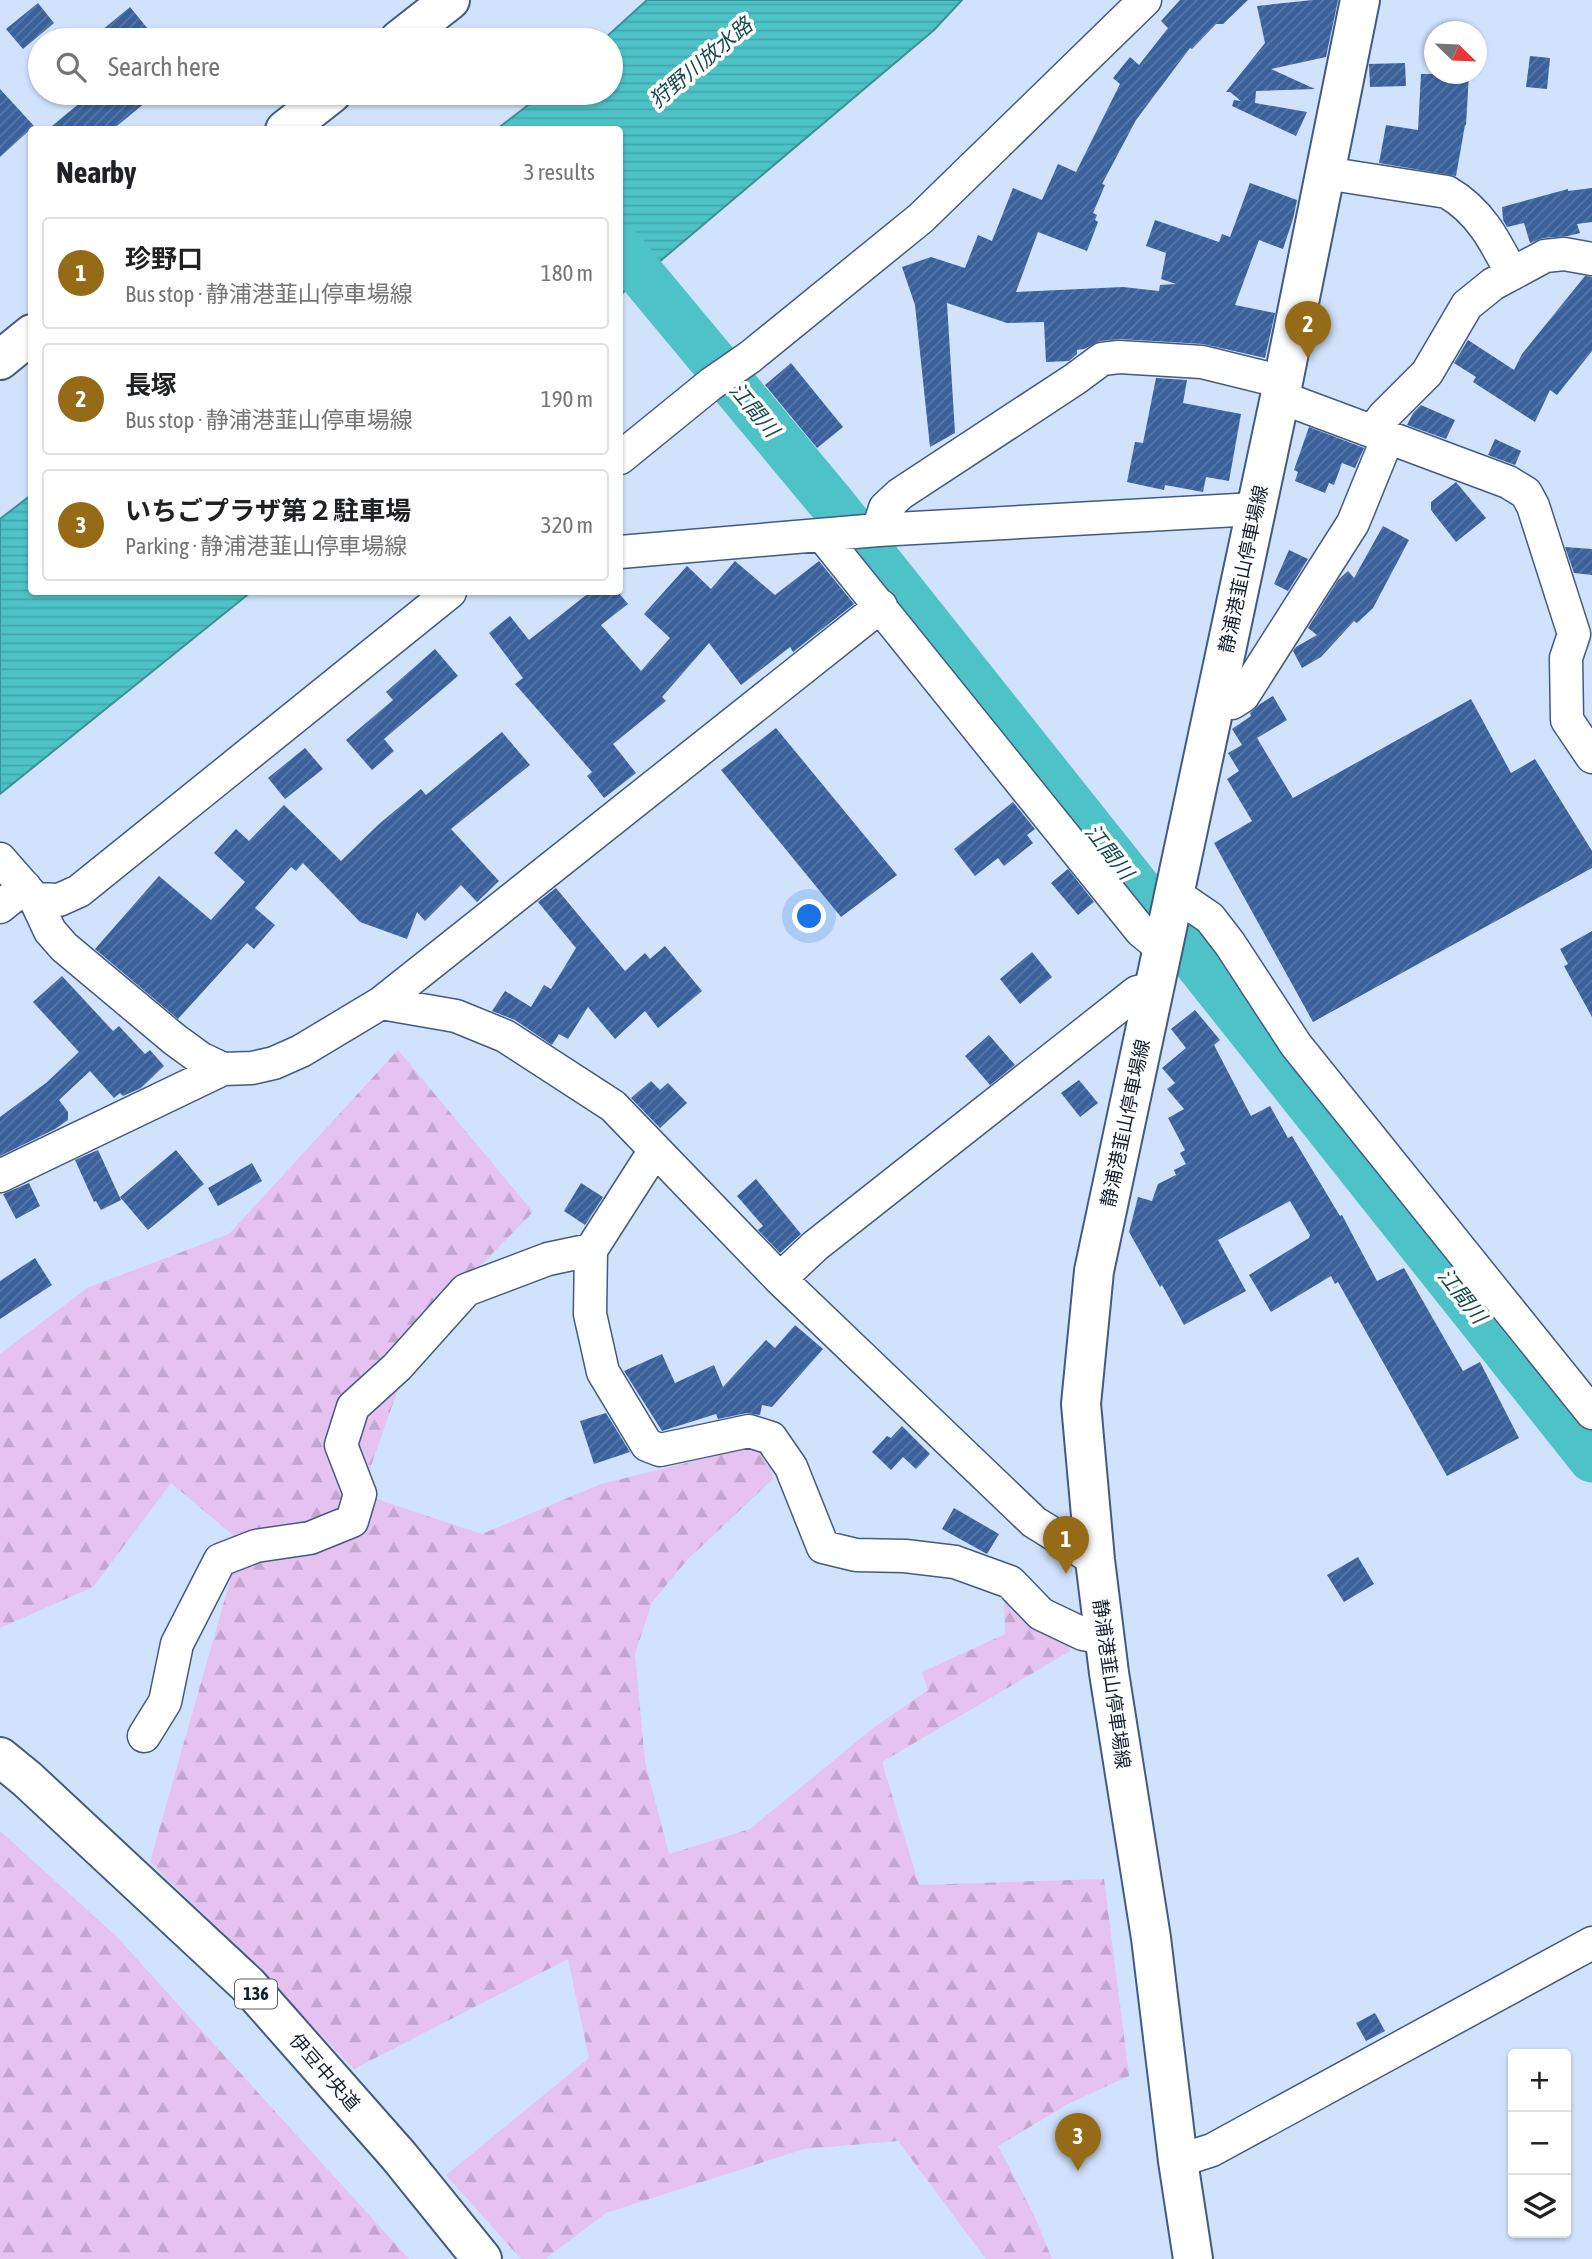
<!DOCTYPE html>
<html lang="en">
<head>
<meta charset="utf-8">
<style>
	body { margin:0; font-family:"Asap Condensed","Noto Sans JP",sans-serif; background:#f6f6f6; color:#202124 }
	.controls { position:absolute; right:21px; bottom:21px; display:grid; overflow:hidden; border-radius:7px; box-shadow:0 2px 5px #0004 }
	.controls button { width:63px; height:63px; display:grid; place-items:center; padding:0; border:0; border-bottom:2px solid #e0e0e0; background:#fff; color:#202124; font:35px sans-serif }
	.compass { position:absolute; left:1424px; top:21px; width:63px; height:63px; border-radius:50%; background:#fff; box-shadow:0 2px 5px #0004; rotate:113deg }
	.you { position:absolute; left:810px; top:917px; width:24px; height:24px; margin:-18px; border:5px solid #fff; border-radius:50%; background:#1a73e8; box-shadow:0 0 0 10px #1a73e833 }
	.badge { display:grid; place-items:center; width:46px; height:46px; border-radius:50%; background:#956b17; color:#fff; font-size:23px; font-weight:700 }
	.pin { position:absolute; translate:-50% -58px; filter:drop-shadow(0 2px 4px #0008) }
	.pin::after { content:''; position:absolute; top:37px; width:24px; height:21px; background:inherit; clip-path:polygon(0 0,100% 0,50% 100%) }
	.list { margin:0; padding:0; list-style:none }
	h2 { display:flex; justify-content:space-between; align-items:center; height:91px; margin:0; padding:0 28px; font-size:30px }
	h2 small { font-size:23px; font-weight:400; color:#757577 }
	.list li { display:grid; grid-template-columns:46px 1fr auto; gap:21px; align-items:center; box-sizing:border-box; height:112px; margin:0 14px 14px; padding:0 14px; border:2px solid #e0e0e0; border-radius:7px }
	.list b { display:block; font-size:26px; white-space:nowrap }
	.list p { margin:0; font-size:23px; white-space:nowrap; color:#757577 }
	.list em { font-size:23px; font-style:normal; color:#757577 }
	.icon { flex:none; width:38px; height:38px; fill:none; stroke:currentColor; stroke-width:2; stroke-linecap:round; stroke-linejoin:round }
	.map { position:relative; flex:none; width:1592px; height:2259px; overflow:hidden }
	.search { position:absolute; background:#fff; box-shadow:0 2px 5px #0004; left:28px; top:28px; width:595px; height:77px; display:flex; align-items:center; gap:18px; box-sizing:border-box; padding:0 24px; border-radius:38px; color:#757577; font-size:26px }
	.panel { position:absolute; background:#fff; box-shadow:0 2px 5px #0004; left:28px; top:126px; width:595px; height:469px; border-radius:7px }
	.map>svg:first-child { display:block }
</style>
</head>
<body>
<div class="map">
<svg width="1592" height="2259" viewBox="0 0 1592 2259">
	<defs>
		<pattern id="forest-firs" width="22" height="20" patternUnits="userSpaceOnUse" patternTransform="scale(1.75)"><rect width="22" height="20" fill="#e5c2f0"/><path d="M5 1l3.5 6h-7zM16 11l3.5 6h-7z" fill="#c3a6ce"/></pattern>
		<pattern id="water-rules" width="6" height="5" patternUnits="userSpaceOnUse" patternTransform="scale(1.75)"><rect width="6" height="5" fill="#4dc3c7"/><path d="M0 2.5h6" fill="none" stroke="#42a7ab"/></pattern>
		<pattern id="building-hatch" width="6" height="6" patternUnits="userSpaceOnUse" patternTransform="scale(1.75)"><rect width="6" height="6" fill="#3a619c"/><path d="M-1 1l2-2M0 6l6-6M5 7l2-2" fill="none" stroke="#5a78a5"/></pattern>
	</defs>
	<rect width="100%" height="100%" fill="#d0e2fc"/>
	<path fill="url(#forest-firs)" d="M 398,1050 L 533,1212 L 420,1327 L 361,1494 L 482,1534 L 601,1484 L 764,1444 L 773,1479 L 688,1559 L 652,1602 L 635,1654 L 645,1762 L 669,1854 L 750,1829 L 872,1729 L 928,1690 L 922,1672 L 1005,1634 L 1004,1597 L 1070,1640 L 1070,1651 L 882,1762 L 919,1885 L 1104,1879 L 1129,2076 L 1068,2104 L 998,2146 L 1034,2215 L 1052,2259 L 986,2259 L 898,2141 L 804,2149 L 606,2213 L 545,2259 L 521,2259 L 446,2175 L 589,2058 L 568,1959 L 354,2069 L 227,1937 L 150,1862 L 241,1542 L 171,1483 L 93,1587 L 0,1628 L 0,1354 L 87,1288 L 229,1234 Z
		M 0,1831 L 116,1936 L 409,2259 L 0,2259 Z"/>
	<path fill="url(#water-rules)" stroke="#3b9199" stroke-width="2" d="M 647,0 L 962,0 L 934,30 L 620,295 L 620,130 L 497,129 L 544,93 L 611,93 L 611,40 L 603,40 Z
		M 31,495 L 32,592 L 251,592 L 0,794 L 0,519 Z"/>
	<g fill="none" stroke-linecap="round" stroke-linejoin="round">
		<path stroke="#4dc3c7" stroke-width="47" d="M 620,249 L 833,505 L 1592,1459"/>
	</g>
	<path fill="url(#building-hatch)" d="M 1180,0 L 1248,0 L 1223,24 L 1216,24 L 1192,49 L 1190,48 L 1136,120 L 1102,184 L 1105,185 L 1093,213 L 1097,215 L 1095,220 L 1098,222 L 1087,251 L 1038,232 L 1016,292 L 1123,287 L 1159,291 L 1160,285 L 1176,284 L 1161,279 L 1166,253 L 1146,246 L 1155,220 L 1219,242 L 1222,234 L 1230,237 L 1250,183 L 1297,200 L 1293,219 L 1283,249 L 1259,240 L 1235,305 L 1275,313 L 1265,358 L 1203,344 L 1120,339 L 1100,341 L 1084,349 L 1077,350 L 1077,354 L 1069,361 L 1046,362 L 1044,322 L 1007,323 L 947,303 L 955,433 L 930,447 L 915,305 L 902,267 L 931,257 L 965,268 L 978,235 L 992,241 L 1013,188 L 1042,200 L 1058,164 L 1076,172 L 1120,84 L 1113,78 L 1130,57 L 1139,65 L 1168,28 L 1161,21 Z
		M 1313,0 L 1338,0 L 1326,57 L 1271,69 L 1315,89 L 1256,91 L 1255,103 L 1307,112 L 1296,136 L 1232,106 L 1234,100 L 1241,101 L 1230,92 L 1226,92 L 1265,43 L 1257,6 Z
		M 38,3 L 54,23 L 23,49 L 6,29 Z
		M 130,7 L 157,40 L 90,40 Z
		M 1530,56 L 1550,58 L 1547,89 L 1526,87 Z
		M 1405,63 L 1406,86 L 1370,87 L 1369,64 Z
		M 1421,74 L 1469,74 L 1466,125 L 1465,125 L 1456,176 L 1379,163 L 1386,125 L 1418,130 Z
		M 0,89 L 34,126 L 0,157 Z
		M 92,93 L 157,93 L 112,130 L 47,130 Z
		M 1592,188 L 1592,222 L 1577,224 L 1580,233 L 1568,236 L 1543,238 L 1530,243 L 1524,223 L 1507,227 L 1503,220 L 1502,207 L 1568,189 L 1568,191 Z
		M 1585,276 L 1592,277 L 1592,351 L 1557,395 L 1550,390 L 1535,422 L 1473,382 L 1476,377 L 1454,363 L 1468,340 L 1514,370 L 1522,354 Z
		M 791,363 L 843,427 L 817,448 L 765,385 Z
		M 1156,378 L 1187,380 L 1183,403 L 1241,414 L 1229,481 L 1206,477 L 1203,492 L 1165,485 L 1164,490 L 1127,482 L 1135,442 L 1143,443 Z
		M 1421,405 L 1455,420 L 1446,439 L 1407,425 L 1413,413 Z
		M 1309,427 L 1364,448 L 1355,468 L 1342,463 L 1334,485 L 1329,483 L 1325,493 L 1295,481 L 1298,472 L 1294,470 Z
		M 1495,439 L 1521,451 L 1515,465 L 1488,455 Z
		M 1456,482 L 1486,518 L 1456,542 L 1431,510 L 1431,502 Z
		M 1383,526 L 1409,540 L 1373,608 L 1357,623 L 1354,621 L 1321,657 L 1302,668 L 1293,651 L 1296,647 L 1317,635 L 1308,628 L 1338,580 L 1348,571 L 1354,578 Z
		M 1565,547 L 1592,549 L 1592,575 L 1574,573 Z
		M 1289,550 L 1308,559 L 1288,591 L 1274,584 Z
		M 735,561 L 775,595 L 819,561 L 854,604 L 793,652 L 790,647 L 741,685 L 709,643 L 662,697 L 666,701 L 613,744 L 636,773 L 604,798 L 587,776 L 592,772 L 515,684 L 523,678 L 489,633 L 510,616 L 529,640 L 590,592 L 618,592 L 628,604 L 601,625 L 641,671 L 670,638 L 644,614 L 687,566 L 711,589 Z
		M 435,649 L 458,676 L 384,739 L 394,751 L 372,770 L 346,740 L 393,700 L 386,692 Z
		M 1273,696 L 1287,720 L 1257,738 L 1293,798 L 1471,699 L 1511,773 L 1535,759 L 1592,851 L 1592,868 L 1313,1022 L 1214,843 L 1252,821 L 1227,779 L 1239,771 L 1228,753 L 1242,745 L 1232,729 L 1251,716 L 1250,713 L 1260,704 Z
		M 776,728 L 897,875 L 841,917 L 721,770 Z
		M 502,732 L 530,765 L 451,829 L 499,881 L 477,902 L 461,885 L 425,921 L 417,912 L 407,939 L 360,922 L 303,863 L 296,871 L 291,867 L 255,908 L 275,925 L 254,949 L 247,943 L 178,1019 L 95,949 L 159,876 L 211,920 L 245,882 L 214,853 L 236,829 L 249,841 L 284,805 L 341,861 L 379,824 L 421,789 L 426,795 Z
		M 305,748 L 323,769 L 285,799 L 268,778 Z
		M 1013,802 L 1035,829 L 1027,835 L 1033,843 L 1004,866 L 998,858 L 975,876 L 954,849 Z
		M 1068,869 L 1094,902 L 1078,915 L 1051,883 Z
		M 556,888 L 625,971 L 645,953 L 650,959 L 665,946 L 702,991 L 658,1028 L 645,1011 L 615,1039 L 588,1007 L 568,1039 L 559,1034 L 552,1045 L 515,1020 L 492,1011 L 505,991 L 531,1007 L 544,985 L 551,989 L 576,948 L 538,902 Z
		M 1592,931 L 1592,1017 L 1564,966 L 1568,964 L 1560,949 Z
		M 1032,952 L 1052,977 L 1020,1004 L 1000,979 Z
		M 62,976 L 113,1031 L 119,1026 L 145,1054 L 150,1050 L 164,1066 L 141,1088 L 123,1096 L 120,1093 L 114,1098 L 90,1071 L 59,1100 L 68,1112 L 68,1120 L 55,1129 L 0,1156 L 0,1117 L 46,1083 L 79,1052 L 33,1002 Z
		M 1195,1010 L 1220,1040 L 1214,1045 L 1251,1116 L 1270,1106 L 1288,1138 L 1292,1136 L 1340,1216 L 1342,1215 L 1377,1281 L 1404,1268 L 1463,1371 L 1480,1362 L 1519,1438 L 1447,1476 L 1338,1282 L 1335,1284 L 1331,1276 L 1271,1312 L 1249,1275 L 1309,1238 L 1310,1235 L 1290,1201 L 1218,1240 L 1246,1291 L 1184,1325 L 1162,1285 L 1160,1287 L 1129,1232 L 1138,1197 L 1152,1201 L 1158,1184 L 1176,1175 L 1174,1170 L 1186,1164 L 1180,1153 L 1185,1150 L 1168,1118 L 1184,1109 L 1167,1089 L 1175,1083 L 1162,1068 L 1186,1048 L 1171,1029 Z
		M 989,1035 L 1015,1065 L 990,1085 L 965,1056 Z
		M 1079,1080 L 1098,1103 L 1080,1117 L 1061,1093 Z
		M 651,1081 L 660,1090 L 668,1083 L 687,1103 L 660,1128 L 631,1098 Z
		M 98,1150 L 121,1200 L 101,1210 L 96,1201 L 94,1202 L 75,1160 Z
		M 176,1150 L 204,1184 L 148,1230 L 120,1197 Z
		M 252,1163 L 262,1181 L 218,1206 L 208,1188 Z
		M 756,1179 L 801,1234 L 780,1253 L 758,1230 L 763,1226 L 737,1196 Z
		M 29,1183 L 40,1206 L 16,1219 L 3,1194 Z
		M 581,1183 L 603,1197 L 585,1225 L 564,1211 Z
		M 35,1258 L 52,1285 L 0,1319 L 0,1281 Z
		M 795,1325 L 823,1349 L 772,1407 L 762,1405 L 760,1415 L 747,1413 L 718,1419 L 716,1414 L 662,1431 L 624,1371 L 662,1354 L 675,1383 L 714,1365 L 723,1387 L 766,1340 L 775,1348 Z
		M 606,1413 L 630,1452 L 594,1464 L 580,1421 Z
		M 902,1426 L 930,1454 L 916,1469 L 903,1457 L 891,1470 L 872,1452 L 887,1436 L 891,1438 Z
		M 954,1508 L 999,1534 L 987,1554 L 942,1529 Z
		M 1358,1557 L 1374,1584 L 1344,1602 L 1327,1575 Z
		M 1375,2013 L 1385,2031 L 1366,2041 L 1356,2023 Z"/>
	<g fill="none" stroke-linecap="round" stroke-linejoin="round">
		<defs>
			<path id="street" d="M 1325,173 L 1447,192 C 1480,211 1495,241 1512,274
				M 1280,397 L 1508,482 L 1526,493 L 1533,506 L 1574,634 L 1566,658 L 1567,720 L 1592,757
				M 1373,431 L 1384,416 L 1427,373 L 1467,305 L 1493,284 L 1545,256 L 1564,254 L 1592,259
				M 620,458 L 711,384 L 750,357 L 921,218 L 1145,0
				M 878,530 L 885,508 L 900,494 L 1075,379 L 1102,359 L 1119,357 L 1202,362 L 1283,382
				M 822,535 L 1141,931 L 1163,949
				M 620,552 L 878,530 L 1255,509
				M 1215,701 L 1232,703 L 1243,696 L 1353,523 L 1388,437
				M 0,859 L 35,899 L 50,931 L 64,947 L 174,1039 L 200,1058 L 223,1069
				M 1175,894 L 1210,918 L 1230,944 L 1296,1045 L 1592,1413
				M 35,899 L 59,900 L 79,891 L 450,592
				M 0,907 L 25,887
				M 381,1003 L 456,1016 L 505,1036 L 613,1106 L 780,1279 L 1034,1522 L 1095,1560
				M 0,1176 L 223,1069 L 252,1068 L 274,1063 L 301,1051 L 381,1003 L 881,606
				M 591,1250 L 590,1314 L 603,1372 L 647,1445 L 660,1450 L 749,1431 L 771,1438 L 791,1467 L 823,1547 L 856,1555 L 905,1556 L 955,1562 L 1010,1582 L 1041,1614 L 1083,1634 L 1105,1638
				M 780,1279 L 815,1246 L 1137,992 L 1155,988
				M 144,1736 L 165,1702 L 177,1644 L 220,1560 L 256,1546 L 310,1538 L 352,1521 L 360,1494 L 341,1445 L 353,1407 L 397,1367 L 466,1290 L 548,1259 L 591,1250 L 655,1150
				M 1178,2161 L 1212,2150 L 1592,1943"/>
			<path id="secondary" d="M 1193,2259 L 1178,2161 L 1151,1938 L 1109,1673 L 1095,1560 L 1081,1404 L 1094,1271 L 1280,397 L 1360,0"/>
			<path id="highway" d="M 399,40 L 450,0
				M 285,130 L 332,93
				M 0,360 L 32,334
				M 0,1757 L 27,1779 L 248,1985 L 398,2155 L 482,2259"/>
		</defs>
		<use href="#street" stroke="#425b81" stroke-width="35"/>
		<use href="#secondary" stroke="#425b81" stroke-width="42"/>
		<use href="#highway" stroke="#425b81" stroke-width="42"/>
		<use href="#street" stroke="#fff" stroke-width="32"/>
		<use href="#secondary" stroke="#fff" stroke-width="38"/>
		<use href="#highway" stroke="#fff" stroke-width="38"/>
	</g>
	<g text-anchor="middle" stroke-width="7" stroke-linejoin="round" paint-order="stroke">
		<rect fill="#fff" stroke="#59616c" stroke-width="2" x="235" y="1979.5" width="42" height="29" rx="5"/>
		<g font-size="18" font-weight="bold" fill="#121d2d">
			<text x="256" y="2000">136</text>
		</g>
		<g font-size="19" fill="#121d2d" stroke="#fff">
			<text transform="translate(1243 569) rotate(-78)" y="7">静浦港韮山停車場線</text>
			<text transform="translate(1125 1123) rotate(-78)" y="7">静浦港韮山停車場線</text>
			<text transform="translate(1112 1684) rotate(82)" y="7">静浦港韮山停車場線</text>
			<text transform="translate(325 2072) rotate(49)" y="7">伊豆中央道</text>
		</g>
		<g font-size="21" font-style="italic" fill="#164a4c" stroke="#fff">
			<text transform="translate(701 63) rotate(-40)" y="7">狩野川放水路</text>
			<text transform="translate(754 410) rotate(50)" y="7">江間川</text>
			<text transform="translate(1109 852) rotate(52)" y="7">江間川</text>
			<text transform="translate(1462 1296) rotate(52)" y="7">江間川</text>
		</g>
	</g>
</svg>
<div class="controls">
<button>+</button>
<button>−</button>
<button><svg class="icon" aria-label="layers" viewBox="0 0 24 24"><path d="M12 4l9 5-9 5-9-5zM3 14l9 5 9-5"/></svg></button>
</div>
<svg class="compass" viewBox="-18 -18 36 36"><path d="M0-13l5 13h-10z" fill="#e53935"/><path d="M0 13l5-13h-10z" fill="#757577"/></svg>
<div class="you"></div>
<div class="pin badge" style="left:1066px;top:1574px">1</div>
<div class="pin badge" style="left:1308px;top:359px">2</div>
<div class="pin badge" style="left:1078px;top:2171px">3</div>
<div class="search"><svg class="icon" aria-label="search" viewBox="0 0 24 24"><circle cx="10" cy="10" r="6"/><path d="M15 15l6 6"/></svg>Search here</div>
<section class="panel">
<h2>Nearby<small>3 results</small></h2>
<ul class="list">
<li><span class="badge">1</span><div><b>珍野口</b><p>Bus stop · 静浦港韮山停車場線</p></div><em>180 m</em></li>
<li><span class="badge">2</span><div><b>長塚</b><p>Bus stop · 静浦港韮山停車場線</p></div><em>190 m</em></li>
<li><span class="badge">3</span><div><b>いちごプラザ第２駐車場</b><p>Parking · 静浦港韮山停車場線</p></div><em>320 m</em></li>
</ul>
</section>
</div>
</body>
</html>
